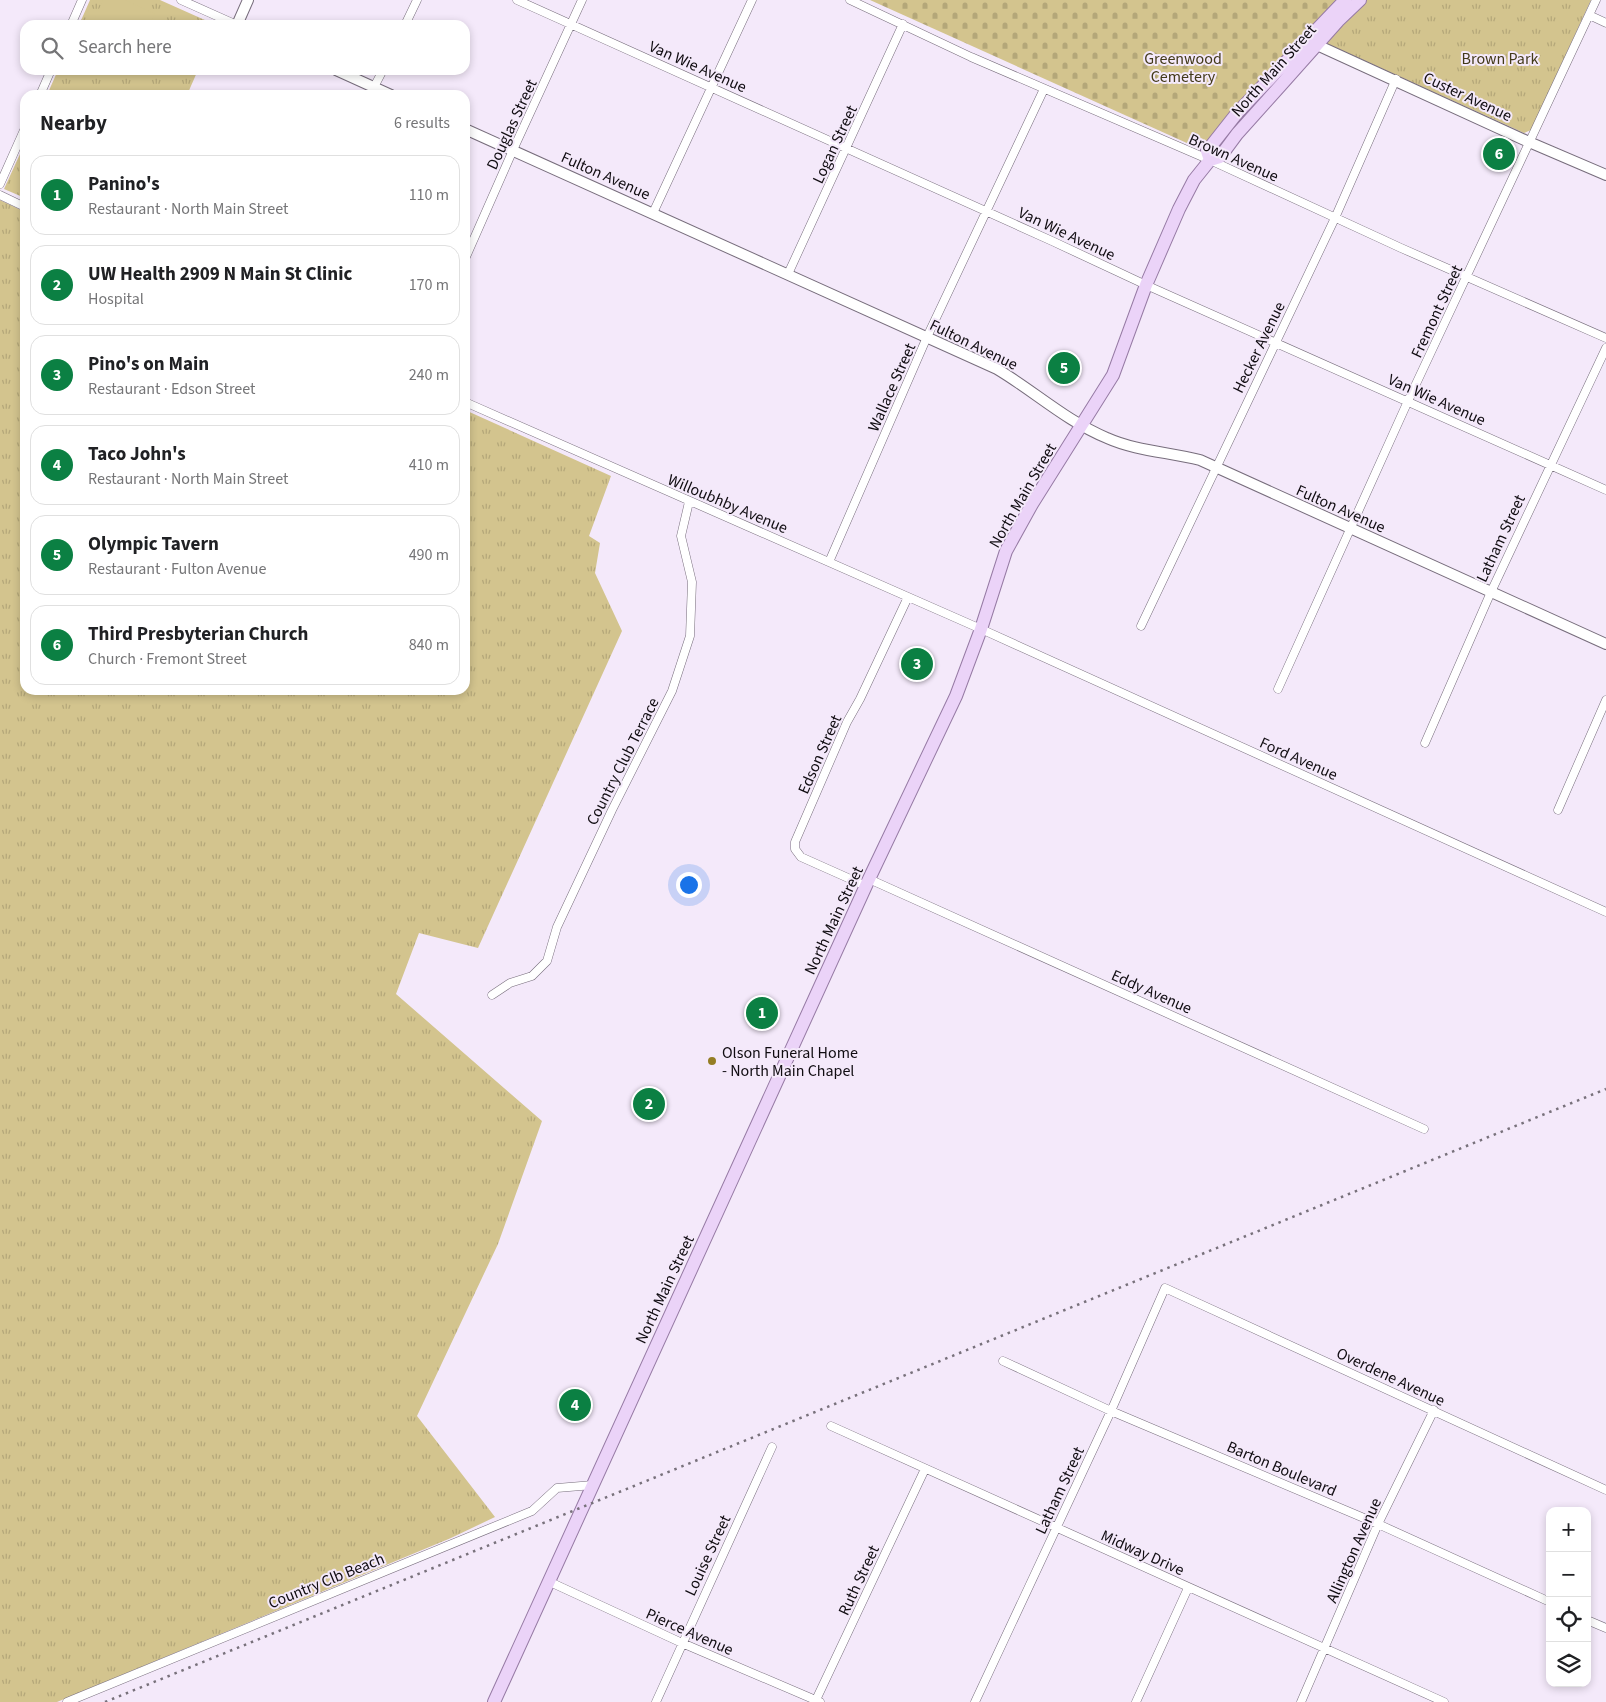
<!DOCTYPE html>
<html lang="en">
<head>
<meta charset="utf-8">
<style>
	body { margin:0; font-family:"Source Sans 3",sans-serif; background:#f2f2f2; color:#202124 }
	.controls { position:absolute; right:15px; bottom:15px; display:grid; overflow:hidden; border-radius:10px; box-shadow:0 2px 8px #0003 }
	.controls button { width:45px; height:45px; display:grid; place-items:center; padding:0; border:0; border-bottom:1px solid #e0e0e0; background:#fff; color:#202124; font:25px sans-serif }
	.you { position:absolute; left:688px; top:884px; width:18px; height:18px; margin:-12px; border:4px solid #fff; border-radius:50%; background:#1a73e8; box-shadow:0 0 0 8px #1a73e833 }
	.badge { display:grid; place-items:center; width:32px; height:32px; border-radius:50%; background:#0b8043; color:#fff; font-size:16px; font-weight:700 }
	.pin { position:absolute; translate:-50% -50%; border:2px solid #fff; box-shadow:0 1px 5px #0006 }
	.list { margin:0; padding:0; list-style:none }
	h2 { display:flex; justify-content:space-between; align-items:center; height:65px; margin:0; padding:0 20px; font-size:21px }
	h2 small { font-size:16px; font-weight:400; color:#757577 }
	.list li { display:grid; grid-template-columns:32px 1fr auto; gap:15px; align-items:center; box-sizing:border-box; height:80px; margin:0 10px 10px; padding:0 10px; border:1px solid #e0e0e0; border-radius:15px }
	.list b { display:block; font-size:19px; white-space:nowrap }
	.list p { margin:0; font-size:16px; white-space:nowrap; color:#757577 }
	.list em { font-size:16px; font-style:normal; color:#757577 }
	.icon { flex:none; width:28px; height:28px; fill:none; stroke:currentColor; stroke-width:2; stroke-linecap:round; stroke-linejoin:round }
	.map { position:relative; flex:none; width:1606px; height:1702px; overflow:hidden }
	.search { position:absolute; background:#fff; box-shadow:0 2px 8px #0003; left:20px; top:20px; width:450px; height:55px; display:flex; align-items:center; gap:12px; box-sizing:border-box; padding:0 18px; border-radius:15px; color:#757577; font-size:19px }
	.panel { position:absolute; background:#fff; box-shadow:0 2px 8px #0003; left:20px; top:90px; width:450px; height:605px; border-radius:15px }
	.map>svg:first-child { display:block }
</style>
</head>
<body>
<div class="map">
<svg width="1606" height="1702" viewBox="0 0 1606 1702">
	<defs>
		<pattern id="grass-tufts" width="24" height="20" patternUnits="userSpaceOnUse" patternTransform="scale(1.25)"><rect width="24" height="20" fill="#d3c48e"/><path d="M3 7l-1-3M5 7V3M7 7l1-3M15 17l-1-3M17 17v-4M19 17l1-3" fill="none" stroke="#b4a779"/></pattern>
		<pattern id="cemetery-stones" width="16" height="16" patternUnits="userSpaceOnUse" patternTransform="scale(1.25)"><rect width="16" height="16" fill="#d3c48e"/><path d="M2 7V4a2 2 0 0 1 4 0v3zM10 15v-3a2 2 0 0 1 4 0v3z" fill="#b4a779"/></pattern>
	</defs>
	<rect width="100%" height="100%" fill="#f4e9fa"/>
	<path fill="url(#grass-tufts)" d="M 90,0 L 160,0 L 216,25 L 79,25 Z
		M 1361,0 L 1591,0 L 1531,130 L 1524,133 L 1328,44 L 1325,41 Z
		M 58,70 L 198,70 L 187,95 L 47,95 Z
		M 25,143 L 25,198 L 4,189 Z
		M 0,200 L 25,212 L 25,690 L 465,690 L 465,410 L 611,476 L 589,536 L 600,543 L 595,573 L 622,631 L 478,948 L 419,933 L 396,994 L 542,1121 L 498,1244 L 417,1416 L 495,1517 L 451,1538 L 57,1702 L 0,1702 Z"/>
	<path fill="url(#cemetery-stones)" d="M 870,0 L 1339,0 L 1204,144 L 1200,146 L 1189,144 Z"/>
	<path fill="#d3c48e" d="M 103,0 L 125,0 L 155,14 L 149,25 L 92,25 Z"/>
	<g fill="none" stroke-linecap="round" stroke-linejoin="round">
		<defs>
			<path id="minor" d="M 181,0 L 237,25
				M 517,0 L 1052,241 L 1146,285 L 1606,490
				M 850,0 L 971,57 L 1210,160 L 1401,248 L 1606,338
				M 1589,15 L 1606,23
				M 71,25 L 82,0
				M 405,25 L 417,0
				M 374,87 L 383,70
				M 40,95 L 51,70
				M 0,184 L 25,128
				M 0,195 L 25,207
				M 653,213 L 752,0
				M 465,259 L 513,150 L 582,0
				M 788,274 L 903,24
				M 465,402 L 981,629 L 1606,912
				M 829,562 L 927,337 L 1044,89
				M 1141,626 L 1335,218 L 1396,79
				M 1278,689 L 1408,401 L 1596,0
				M 1425,743 L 1491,592 L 1606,348
				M 1558,810 L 1606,700
				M 869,879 L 1424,1129
				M 866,886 L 801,857 L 795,849 L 795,842 L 847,722 L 860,699 L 908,597
				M 492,995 L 510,983 L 532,976 L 547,961 L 557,927 L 612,810 L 672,691 L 690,636 L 692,582 L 681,536 L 689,502
				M 1003,1361 L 1111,1411 L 1378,1524 L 1550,1602
				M 831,1426 L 1444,1702
				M 550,1582 L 682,1643 L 820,1702
				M 1587,1620 L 1606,1628
				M 67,1702 L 532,1511 L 557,1488 L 593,1485
				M 656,1702 L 772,1447
				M 815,1702 L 925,1469
				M 975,1702 L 1111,1411 L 1165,1288 L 1606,1490
				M 1136,1702 L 1188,1588
				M 1301,1702 L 1378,1524 L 1434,1410"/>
			<path id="tertiary" d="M 237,25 L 248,0
				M 1317,45 L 1529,142 L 1606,175
				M 336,70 L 391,95
				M 465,129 L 997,369 C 1034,391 1066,421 1107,438 C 1136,451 1169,452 1200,460 L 1606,644"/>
			<path id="primary" d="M 1210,160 L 1207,151 L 1237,113 L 1345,0
				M 494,1702 L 869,879 L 956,696 L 981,629 L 1006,551 L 1032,504 L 1113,375 L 1146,285 L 1179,209 L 1194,180 L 1210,160 L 1220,157 L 1237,134 L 1281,85 L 1338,21 L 1360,0"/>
		</defs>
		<use href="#minor" stroke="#776d7c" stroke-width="9"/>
		<use href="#tertiary" stroke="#776d7c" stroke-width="12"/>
		<use href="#primary" stroke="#967aa4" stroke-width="14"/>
		<use href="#minor" stroke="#fff" stroke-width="8"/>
		<use href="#tertiary" stroke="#fff" stroke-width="10"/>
		<use href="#primary" stroke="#ebd3f8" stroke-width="12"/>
		<path stroke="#78717b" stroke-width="2.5" stroke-dasharray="2.5 5" stroke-linecap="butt" d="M 105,1702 L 1606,1089"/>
	</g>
	<circle fill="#947d24" stroke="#f4e9fa" stroke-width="2" cx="712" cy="1061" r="5"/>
	<g text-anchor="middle" stroke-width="4" stroke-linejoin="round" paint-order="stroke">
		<g font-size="16" fill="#423919" stroke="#f4e9fa">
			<text x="1183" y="64">Greenwood<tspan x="1183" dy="18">Cemetery</tspan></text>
			<text x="1500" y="64">Brown Park</text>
		</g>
		<g font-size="16" fill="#100c11" stroke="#f4e9fa">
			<text transform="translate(698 66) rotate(24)" y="6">Van Wie Avenue</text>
			<text transform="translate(1273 70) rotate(-48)" y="6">North Main Street</text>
			<text transform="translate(1468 96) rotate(25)" y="6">Custer Avenue</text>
			<text transform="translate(511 124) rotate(-65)" y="6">Douglas Street</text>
			<text transform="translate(834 144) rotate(-65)" y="6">Logan Street</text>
			<text transform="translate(1234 157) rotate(24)" y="6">Brown Avenue</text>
			<text transform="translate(606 175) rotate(24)" y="6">Fulton Avenue</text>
			<text transform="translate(1067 233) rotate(25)" y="6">Van Wie Avenue</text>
			<text transform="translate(1436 311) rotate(-65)" y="6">Fremont Street</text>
			<text transform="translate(974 344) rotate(26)" y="6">Fulton Avenue</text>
			<text transform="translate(1258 347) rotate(-64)" y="6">Hecker Avenue</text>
			<text transform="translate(891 387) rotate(-66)" y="6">Wallace Street</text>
			<text transform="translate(1437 399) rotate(24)" y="6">Van Wie Avenue</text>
			<text transform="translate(1022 495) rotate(-60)" y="6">North Main Street</text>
			<text transform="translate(728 503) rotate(23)" y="6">Willoubhby Avenue</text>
			<text transform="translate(1341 508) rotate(24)" y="6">Fulton Avenue</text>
			<text transform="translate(1500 538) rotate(-65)" y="6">Latham Street</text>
			<text transform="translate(819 754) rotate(-66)" y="6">Edson Street</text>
			<text transform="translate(1299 758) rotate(24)" y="6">Ford Avenue</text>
			<text transform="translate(622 761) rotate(-63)" y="6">Country Club Terrace</text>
			<text transform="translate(833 920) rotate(-65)" y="6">North Main Street</text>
			<text transform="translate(1152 991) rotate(24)" y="6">Eddy Avenue</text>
			<text transform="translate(664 1289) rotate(-65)" y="6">North Main Street</text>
			<text transform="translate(1391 1376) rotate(25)" y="6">Overdene Avenue</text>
			<text transform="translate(1282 1468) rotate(23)" y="6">Barton Boulevard</text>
			<text transform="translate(1059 1490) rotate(-65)" y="6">Latham Street</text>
			<text transform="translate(1353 1550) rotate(-66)" y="6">Allington Avenue</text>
			<text transform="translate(1143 1552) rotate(24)" y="6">Midway Drive</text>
			<text transform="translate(707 1555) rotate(-65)" y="6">Louise Street</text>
			<text transform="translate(326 1580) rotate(-22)" y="6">Country Clb Beach</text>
			<text transform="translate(858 1580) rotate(-65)" y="6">Ruth Street</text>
			<text transform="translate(690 1631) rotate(24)" y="6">Pierce Avenue</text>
		</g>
		<g font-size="16" fill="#100c11" stroke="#f4e9fa" text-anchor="start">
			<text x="722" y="1058">Olson Funeral Home<tspan x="722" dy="18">- North Main Chapel</tspan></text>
		</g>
	</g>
</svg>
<div class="controls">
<button>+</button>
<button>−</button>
<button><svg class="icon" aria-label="locate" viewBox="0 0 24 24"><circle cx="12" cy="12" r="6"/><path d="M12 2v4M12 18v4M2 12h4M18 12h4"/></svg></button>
<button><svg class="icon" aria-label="layers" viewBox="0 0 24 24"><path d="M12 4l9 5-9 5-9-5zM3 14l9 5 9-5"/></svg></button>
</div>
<div class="you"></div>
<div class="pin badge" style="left:762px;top:1013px">1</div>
<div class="pin badge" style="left:649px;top:1104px">2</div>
<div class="pin badge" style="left:917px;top:664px">3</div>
<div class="pin badge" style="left:575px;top:1405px">4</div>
<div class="pin badge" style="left:1064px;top:368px">5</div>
<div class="pin badge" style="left:1499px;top:154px">6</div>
<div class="search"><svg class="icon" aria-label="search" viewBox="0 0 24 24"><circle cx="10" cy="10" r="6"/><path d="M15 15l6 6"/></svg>Search here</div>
<section class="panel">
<h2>Nearby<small>6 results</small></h2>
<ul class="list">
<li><span class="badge">1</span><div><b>Panino's</b><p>Restaurant · North Main Street</p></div><em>110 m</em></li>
<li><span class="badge">2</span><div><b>UW Health 2909 N Main St Clinic</b><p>Hospital</p></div><em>170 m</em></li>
<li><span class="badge">3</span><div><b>Pino's on Main</b><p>Restaurant · Edson Street</p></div><em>240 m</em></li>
<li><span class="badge">4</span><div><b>Taco John's</b><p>Restaurant · North Main Street</p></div><em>410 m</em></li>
<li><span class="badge">5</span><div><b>Olympic Tavern</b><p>Restaurant · Fulton Avenue</p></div><em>490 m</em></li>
<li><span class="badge">6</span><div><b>Third Presbyterian Church</b><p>Church · Fremont Street</p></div><em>840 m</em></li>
</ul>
</section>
</div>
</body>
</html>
